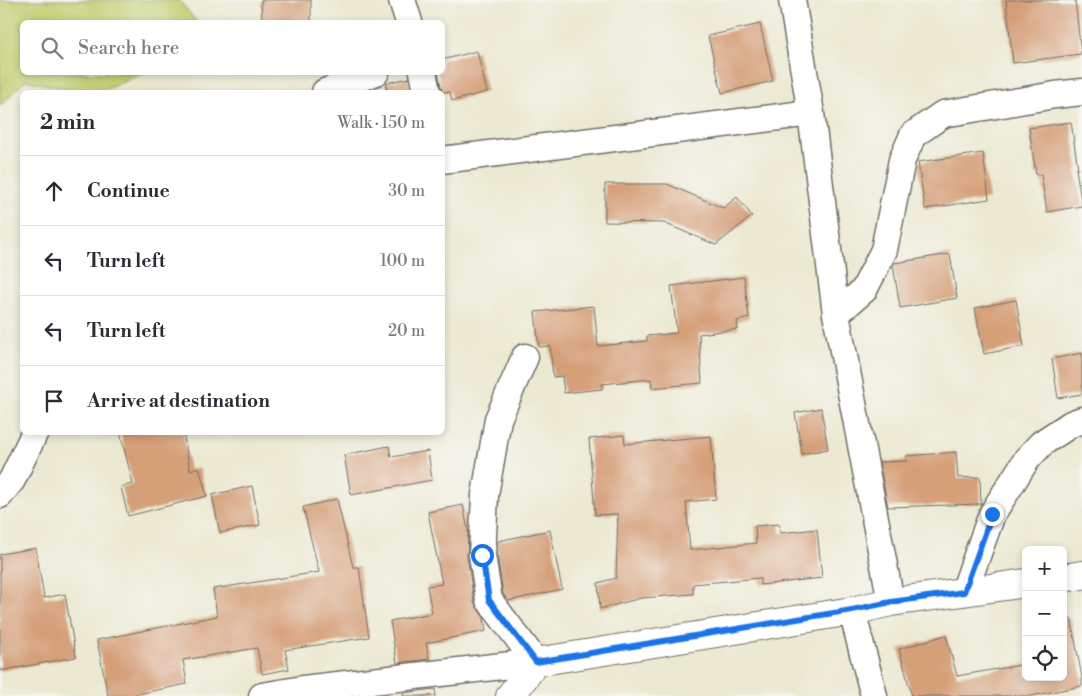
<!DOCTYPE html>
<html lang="en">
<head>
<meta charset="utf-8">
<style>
	body { margin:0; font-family:"Libre Bodoni",serif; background:#f7f7f7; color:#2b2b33 }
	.controls { position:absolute; right:15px; bottom:15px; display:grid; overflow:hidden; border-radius:8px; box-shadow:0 2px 8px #0003 }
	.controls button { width:45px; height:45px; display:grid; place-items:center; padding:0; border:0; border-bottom:1px solid #e1e1e2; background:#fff; color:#2b2b33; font:25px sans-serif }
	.stop { position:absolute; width:15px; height:15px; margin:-11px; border:4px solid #1a73e8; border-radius:50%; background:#fff }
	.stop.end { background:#1a73e8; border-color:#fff; box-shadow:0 1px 5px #0008 }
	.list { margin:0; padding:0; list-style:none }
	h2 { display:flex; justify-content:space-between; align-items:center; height:65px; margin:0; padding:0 20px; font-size:21px }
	h2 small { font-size:16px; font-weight:400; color:#7c7c81 }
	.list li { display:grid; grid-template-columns:32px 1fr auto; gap:15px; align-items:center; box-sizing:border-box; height:70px; padding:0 20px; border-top:1px solid #e1e1e2 }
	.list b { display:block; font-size:19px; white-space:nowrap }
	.list em { font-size:16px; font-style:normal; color:#7c7c81 }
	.icon { flex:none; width:28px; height:28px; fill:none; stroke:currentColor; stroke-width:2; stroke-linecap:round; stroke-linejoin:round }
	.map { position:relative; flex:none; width:1082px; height:696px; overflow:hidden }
	.search { position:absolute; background:#fff; box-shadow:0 2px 8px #0003; left:20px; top:20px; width:425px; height:55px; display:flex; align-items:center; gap:12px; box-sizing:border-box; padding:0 18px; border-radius:8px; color:#7c7c81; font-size:19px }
	.panel { position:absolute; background:#fff; box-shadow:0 2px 8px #0003; left:20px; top:90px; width:425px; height:345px; border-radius:8px }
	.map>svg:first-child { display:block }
</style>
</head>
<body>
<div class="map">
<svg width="1082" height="696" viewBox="0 0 1082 696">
	<rect width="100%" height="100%" fill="#f6f6f2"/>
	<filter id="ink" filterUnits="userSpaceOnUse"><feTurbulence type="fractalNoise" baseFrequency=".02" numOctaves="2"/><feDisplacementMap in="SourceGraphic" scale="10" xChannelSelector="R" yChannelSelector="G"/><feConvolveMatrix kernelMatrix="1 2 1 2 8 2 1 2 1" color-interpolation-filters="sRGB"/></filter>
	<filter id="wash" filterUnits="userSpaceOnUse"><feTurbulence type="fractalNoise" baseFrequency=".0096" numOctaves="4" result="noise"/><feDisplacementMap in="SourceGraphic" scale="20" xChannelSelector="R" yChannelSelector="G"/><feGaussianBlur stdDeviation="1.12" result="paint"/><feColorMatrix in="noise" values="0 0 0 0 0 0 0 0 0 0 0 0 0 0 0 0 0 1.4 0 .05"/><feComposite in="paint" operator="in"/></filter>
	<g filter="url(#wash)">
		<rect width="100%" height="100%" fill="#ece9d2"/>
		<path fill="#c1cd6e" stroke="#767c4c" d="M 0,0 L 179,0 L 197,22 L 22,22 L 22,72 L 145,73 L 99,92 L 79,92 L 26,80 L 0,106 Z"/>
		<g id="blocks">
			<path fill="#d59f78" d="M 261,0 L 311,0 L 311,22 L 262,22 Z
				M 1006,0 L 1075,0 L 1081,54 L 1013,63 Z
				M 760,24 L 773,81 L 722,93 L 708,36 Z
				M 477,51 L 487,92 L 452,101 L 450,92 L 442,92 L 438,72 L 442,72 L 442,60 Z
				M 409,78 L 412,92 L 387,92 L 386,83 Z
				M 1071,122 L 1078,169 L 1076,169 L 1082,206 L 1047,212 L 1041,174 L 1036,175 L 1029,128 Z
				M 983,153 L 989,199 L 925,209 L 918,162 Z
				M 605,184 L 667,184 L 723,208 L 737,197 L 752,216 L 716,245 L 664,223 L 605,222 Z
				M 950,254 L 957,298 L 900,308 L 893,265 L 894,263 Z
				M 744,277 L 749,318 L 737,321 L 738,329 L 699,334 L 702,383 L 652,388 L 651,379 L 602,384 L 602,389 L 564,393 L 562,376 L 553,377 L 550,346 L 539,347 L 535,312 L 594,306 L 598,346 L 647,341 L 647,336 L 677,333 L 671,286 Z
				M 1016,300 L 1024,346 L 984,354 L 975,308 Z
				M 1082,353 L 1082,394 L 1058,398 L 1052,359 Z
				M 821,408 L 828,449 L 802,454 L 795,413 Z
				M 120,432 L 183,432 L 190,470 L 199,467 L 207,496 L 128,516 L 121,487 L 133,484 Z
				M 624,435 L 625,444 L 711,436 L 716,499 L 686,502 L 690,550 L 756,543 L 755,526 L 779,524 L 780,533 L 817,529 L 822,578 L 760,585 L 760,578 L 693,584 L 693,594 L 641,598 L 600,609 L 598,583 L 616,578 L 618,514 L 595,515 L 589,439 Z
				M 389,446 L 391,457 L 428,451 L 432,480 L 351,495 L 344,455 Z
				M 956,452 L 958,478 L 980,477 L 981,504 L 888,507 L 879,462 L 906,461 L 906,456 Z
				M 252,486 L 260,525 L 220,533 L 212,495 Z
				M 337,499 L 353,567 L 359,567 L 369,637 L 285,650 L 289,669 L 262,674 L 257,648 L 183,660 L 187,684 L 128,696 L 108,696 L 97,640 L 217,616 L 213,589 L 319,572 L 303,507 Z
				M 463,505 L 468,530 L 467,557 L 474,602 L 484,618 L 486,631 L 426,643 L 429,659 L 397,663 L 390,621 L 432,613 L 427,586 L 442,584 L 428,512 Z
				M 550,530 L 562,589 L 508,601 L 503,594 L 497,554 L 498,541 Z
				M 36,548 L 44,598 L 65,594 L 76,657 L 0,671 L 0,554 Z
				M 1071,618 L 1082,678 L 1082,686 L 1031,696 L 912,696 L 899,649 L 946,635 L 957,676 L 1026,664 L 1026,677 L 1063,677 L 1063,620 Z
				M 435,689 L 436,696 L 403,696 L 403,693 Z"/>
		</g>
	</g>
	<g filter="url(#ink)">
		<use href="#blocks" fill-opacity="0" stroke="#6f6e65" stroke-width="1"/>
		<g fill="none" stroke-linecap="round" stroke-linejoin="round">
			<defs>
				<path id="street" d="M 402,0 L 409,22
					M 792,0 L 811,113 L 836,314 L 891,602
					M 423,72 L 427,92
					M 325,92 L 376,72
					M 442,160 L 811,113
					M 836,314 L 864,290 L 884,250 L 902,160 L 913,135 L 943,114 L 1055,95 L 1082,92
					M 525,357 L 498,419 L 485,495 L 482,555 L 489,600 L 536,662
					M 0,495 L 12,480 L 35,432
					M 964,592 L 992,514 L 1027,459 L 1042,443 L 1071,424 L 1082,420
					M 852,611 L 874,696
					M 262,696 L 303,689 L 536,662"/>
				<path id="secondary" d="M 1063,578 L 1082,575
					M 510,696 L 536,662 L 852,611 L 891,602 L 1026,583"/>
			</defs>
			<use href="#street" stroke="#6f6e65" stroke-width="29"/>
			<use href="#secondary" stroke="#6f6e65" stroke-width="30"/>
			<use href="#street" stroke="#fff" stroke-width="26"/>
			<use href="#secondary" stroke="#fff" stroke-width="28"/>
		</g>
	</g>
	<g fill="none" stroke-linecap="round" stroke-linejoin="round" filter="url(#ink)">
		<path stroke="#1a73e8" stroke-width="6" d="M 482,555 L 489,600 L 536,662 L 852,610 L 891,602 L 964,592 L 992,514"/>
	</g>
</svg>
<div class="controls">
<button>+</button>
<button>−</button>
<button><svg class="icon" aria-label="locate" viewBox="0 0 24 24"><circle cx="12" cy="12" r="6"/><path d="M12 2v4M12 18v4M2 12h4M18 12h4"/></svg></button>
</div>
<div class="stop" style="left:482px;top:555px"></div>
<div class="stop end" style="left:992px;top:514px"></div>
<div class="search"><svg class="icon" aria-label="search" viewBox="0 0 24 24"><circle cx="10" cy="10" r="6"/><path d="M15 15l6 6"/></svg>Search here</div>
<section class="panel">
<h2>2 min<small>Walk · 150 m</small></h2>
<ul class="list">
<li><svg class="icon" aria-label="ahead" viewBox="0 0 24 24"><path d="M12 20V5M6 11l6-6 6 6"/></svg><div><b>Continue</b></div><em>30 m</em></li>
<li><svg class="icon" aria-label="left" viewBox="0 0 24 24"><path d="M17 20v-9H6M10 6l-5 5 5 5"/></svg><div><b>Turn left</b></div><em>100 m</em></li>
<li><svg class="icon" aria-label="left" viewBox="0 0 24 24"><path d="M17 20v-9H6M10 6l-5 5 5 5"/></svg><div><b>Turn left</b></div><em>20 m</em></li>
<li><svg class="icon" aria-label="arrive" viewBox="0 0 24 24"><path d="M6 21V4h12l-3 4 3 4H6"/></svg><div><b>Arrive at destination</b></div></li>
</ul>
</section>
</div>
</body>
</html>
